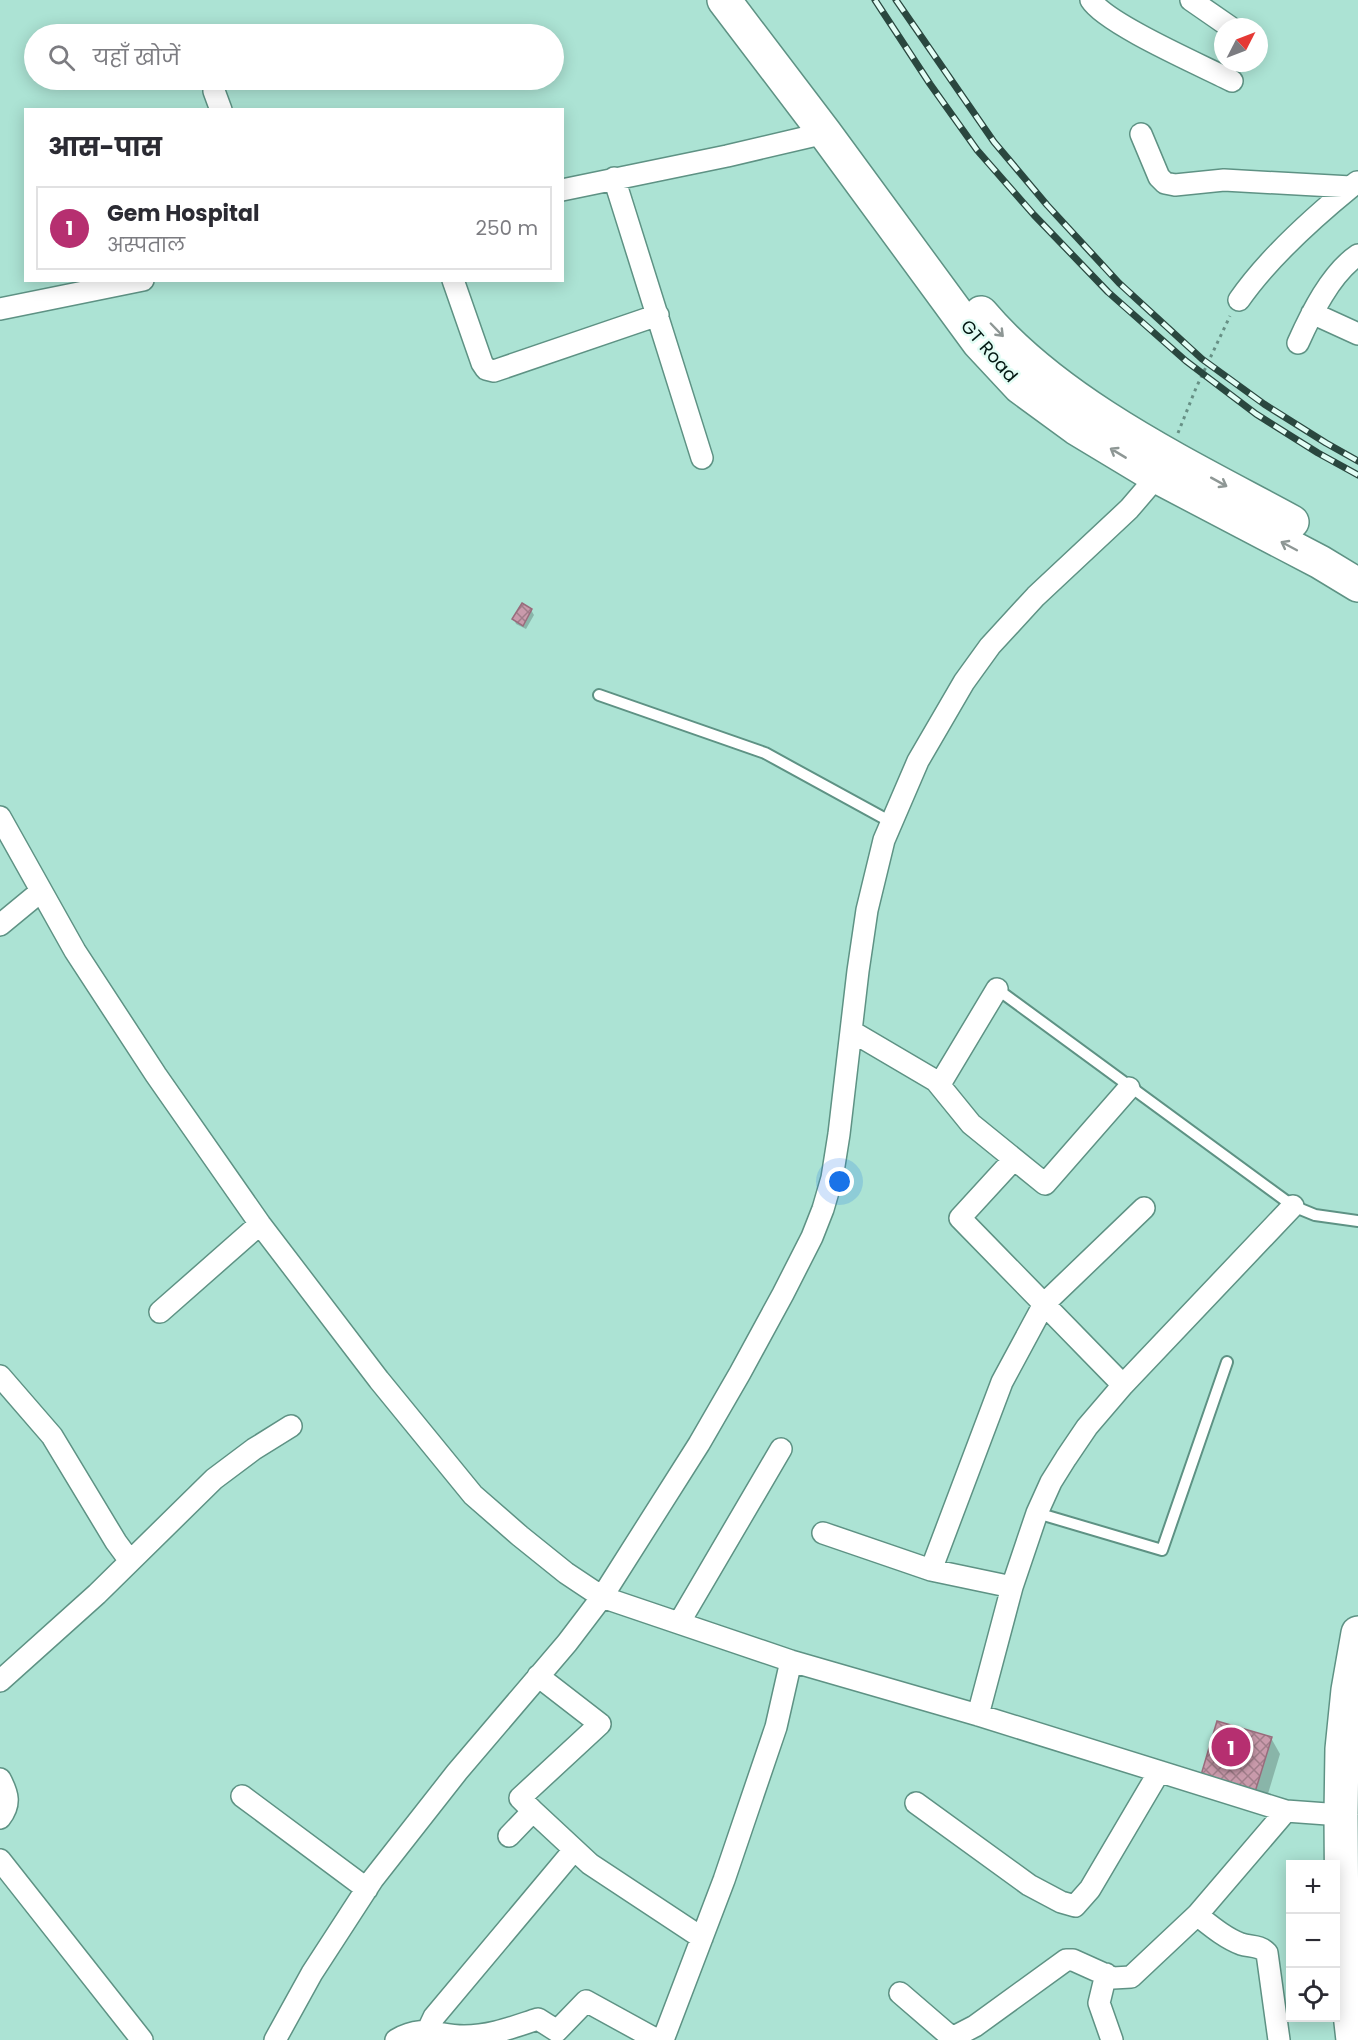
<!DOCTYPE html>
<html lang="hi">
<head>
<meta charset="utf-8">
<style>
	body { margin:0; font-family:Poppins,"Noto Sans Devanagari",sans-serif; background:#f7f7f7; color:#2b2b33 }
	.controls { position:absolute; right:18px; bottom:18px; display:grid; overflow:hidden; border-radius:0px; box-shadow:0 3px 15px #0003 }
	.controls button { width:54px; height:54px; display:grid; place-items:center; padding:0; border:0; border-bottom:2px solid #e1e1e2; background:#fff; color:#2b2b33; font:30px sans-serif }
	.compass { position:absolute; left:1214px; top:18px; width:54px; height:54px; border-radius:50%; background:#fff; box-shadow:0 3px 15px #0003; rotate:48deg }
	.you { position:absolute; left:840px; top:1182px; width:21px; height:21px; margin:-15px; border:4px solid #fff; border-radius:50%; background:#1a73e8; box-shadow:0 0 0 9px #1a73e833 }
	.badge { display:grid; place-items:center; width:39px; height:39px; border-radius:50%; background:#b62f70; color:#fff; font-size:20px; font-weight:700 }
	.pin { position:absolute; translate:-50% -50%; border:3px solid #fff; box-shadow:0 2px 6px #0006 }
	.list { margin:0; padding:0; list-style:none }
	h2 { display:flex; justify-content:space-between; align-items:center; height:78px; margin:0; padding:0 24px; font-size:26px }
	h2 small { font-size:20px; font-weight:400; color:#7c7c81 }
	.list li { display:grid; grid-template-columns:39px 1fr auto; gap:18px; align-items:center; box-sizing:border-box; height:84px; margin:0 12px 12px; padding:0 12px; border:2px solid #e1e1e2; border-radius:0px }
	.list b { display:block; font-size:22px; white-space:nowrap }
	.list p { margin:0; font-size:20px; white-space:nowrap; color:#7c7c81 }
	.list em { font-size:20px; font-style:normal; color:#7c7c81 }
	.icon { flex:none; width:33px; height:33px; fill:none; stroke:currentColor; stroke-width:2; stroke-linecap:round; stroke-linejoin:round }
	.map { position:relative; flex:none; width:1358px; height:2040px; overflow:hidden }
	.search { position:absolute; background:#fff; box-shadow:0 3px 15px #0003; left:24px; top:24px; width:540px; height:66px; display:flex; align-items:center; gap:15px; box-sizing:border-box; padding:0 21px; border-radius:33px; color:#7c7c81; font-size:22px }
	.panel { position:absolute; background:#fff; box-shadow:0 3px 15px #0003; left:24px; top:108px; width:540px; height:174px; border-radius:0px }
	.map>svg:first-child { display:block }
</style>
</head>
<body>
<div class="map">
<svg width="1358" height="2040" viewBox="0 0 1358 2040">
	<defs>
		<pattern id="building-cross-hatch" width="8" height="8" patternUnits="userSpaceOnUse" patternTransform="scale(1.5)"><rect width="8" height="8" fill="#c99aab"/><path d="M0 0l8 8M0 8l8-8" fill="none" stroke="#a17d8a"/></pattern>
	</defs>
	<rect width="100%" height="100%" fill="#ace3d4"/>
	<path fill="#0003" d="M 531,610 L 534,615 L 526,629 L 516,624 L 514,619 Z
		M 1271,1738 L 1280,1754 L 1264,1807 L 1211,1791 Z"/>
	<path fill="url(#building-cross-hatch)" stroke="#986c7c" stroke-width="1.5" d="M 522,603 L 532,609 L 523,626 L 512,619 Z
		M 1217,1721 L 1272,1737 L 1255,1792 L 1201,1775 Z"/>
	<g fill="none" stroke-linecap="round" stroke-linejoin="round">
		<defs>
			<path id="lane" d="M 599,695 L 765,753 L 891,822
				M 997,989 L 1293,1206 L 1315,1215 L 1358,1221
				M 1037,1513 L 1162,1550 L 1227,1362"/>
			<path id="street" d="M 1091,0 C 1106,24 1203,66 1232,81
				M 1191,0 L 1230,27
				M 214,91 L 221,110
				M 1141,134 L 1159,177 L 1165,183 L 1175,185 L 1224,180 L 1351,187
				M 614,178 L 702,458
				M 562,190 L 727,156 L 825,133
				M 453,280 L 482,363 L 486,369 L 494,371 L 658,315
				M 1239,300 C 1269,257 1316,215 1357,182
				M 0,309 L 143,280
				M 1312,313 L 1358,334
				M 1298,343 C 1311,314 1331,273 1358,255
				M 0,817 L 75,951 L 156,1075 L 260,1224 L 379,1380 L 473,1495 L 520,1536 L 566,1573 L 602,1597 L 791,1661 L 978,1715 L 1286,1811 L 1341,1815
				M 0,925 L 40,892
				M 851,1031 L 936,1081 L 943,1079 L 997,989
				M 936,1081 L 971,1124 L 1045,1184 L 1129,1088
				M 1014,1159 L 960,1218 L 1123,1385
				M 160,1312 L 260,1224
				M 0,1376 L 52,1436 L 116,1542 L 130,1561
				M 823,1533 L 931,1570 L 1012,1587
				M 931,1570 L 1002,1382 L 1044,1304 L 1144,1208
				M 679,1623 L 781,1449
				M 0,1681 L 97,1594 L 214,1479 L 254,1449 L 291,1426
				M 978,1715 L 1012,1587 L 1037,1513 L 1051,1482 L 1066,1458 L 1087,1427 L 1123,1385 L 1293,1206
				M 0,1779 C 8,1794 11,1804 0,1818
				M 242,1796 L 367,1889
				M 916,1803 L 1029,1885 L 1061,1902 L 1075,1906 L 1090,1889 L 1159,1772
				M 533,1811 L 590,1864 L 702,1938
				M 509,1836 L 533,1811 L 520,1798 L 600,1724 L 538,1676
				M 0,1860 L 142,2040
				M 1197,1915 C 1211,1926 1225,1938 1241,1944 C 1250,1947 1260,1945 1267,1953 L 1279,2040
				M 1106,1974 L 1099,2003 L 1112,2040
				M 900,1993 L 951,2037
				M 427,2032 L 434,2017 L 574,1850
				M 275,2040 L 312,1973 L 373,1879 L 457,1772 L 567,1643 L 602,1597 L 699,1444 L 740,1373 L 783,1294 L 812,1237 L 823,1209 L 832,1178 L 839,1134 L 858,971 L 867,910 L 884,840 L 918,761 L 964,682 L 990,646 L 1036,596 L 1129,509 L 1147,488 L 1160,465
				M 396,2040 C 424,2024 436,2036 464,2036 C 491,2036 513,2027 538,2019 L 557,2031 L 586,2001 L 657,2040
				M 663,2040 L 724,1880 L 776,1727 L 791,1661
				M 948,2040 L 975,2026 L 1066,1960 L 1073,1960 L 1113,1978 L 1131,1977 L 1197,1915 L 1286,1811"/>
			<path id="highway" d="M 724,0 L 825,133 L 979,343 L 1020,387 L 1076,428 L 1154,475 L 1320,562 L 1358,585
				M 981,313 C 1059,405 1187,465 1292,522
				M 1353,2040 L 1342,1942 L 1341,1815 L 1342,1749 L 1348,1690 L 1358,1633"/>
		</defs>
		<use href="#lane" stroke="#5e9284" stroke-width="14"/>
		<use href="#street" stroke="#5e9284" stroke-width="24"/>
		<use href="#highway" stroke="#5e9284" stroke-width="36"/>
		<path stroke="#679085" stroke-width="3" stroke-dasharray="3 4.5" stroke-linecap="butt" d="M 1178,433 L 1196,388 L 1230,316"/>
		<use href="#lane" stroke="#fff" stroke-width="10"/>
		<use href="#street" stroke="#fff" stroke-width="21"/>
		<use href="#highway" stroke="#fff" stroke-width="33"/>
		<defs>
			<path id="rail" d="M 875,0 L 930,84 L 977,150 L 1034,215 L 1108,292 L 1186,361 L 1256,414 L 1318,453 L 1358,475
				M 896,0 L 994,142 L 1047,205 L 1119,283 L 1202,359 L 1264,404 L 1326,443 L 1358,461"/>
		</defs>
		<use href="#rail" stroke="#2a473f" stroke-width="7"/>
		<use href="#rail" stroke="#e2fdf5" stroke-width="4.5" stroke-dasharray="14" stroke-linecap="butt"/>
	</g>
	<defs><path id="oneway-shaft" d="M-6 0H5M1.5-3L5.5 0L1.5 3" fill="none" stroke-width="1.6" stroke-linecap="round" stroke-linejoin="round" transform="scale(1.5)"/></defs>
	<g stroke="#8e9795">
		<use href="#oneway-shaft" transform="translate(997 330) rotate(46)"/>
		<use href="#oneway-shaft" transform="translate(1118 453) rotate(-149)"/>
		<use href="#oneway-shaft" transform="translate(1219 482) rotate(29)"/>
		<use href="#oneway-shaft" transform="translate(1289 546) rotate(-152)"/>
	</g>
	<g text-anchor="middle" stroke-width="5" stroke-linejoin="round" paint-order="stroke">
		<g font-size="18" fill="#031813" stroke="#e2fdf5">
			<text transform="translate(989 351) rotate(49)" y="6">GT Road</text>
		</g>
	</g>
</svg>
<div class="controls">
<button>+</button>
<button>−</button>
<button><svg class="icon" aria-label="locate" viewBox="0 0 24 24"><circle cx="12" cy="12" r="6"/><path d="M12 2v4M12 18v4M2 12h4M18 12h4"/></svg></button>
</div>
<svg class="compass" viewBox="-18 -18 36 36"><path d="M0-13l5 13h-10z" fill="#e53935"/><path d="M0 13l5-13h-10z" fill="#7c7c81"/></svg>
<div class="you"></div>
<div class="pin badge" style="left:1231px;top:1747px">1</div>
<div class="search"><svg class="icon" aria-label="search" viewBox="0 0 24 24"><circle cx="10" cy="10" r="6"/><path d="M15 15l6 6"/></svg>यहाँ खोजें</div>
<section class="panel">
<h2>आस-पास<small></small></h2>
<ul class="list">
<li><span class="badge">1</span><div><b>Gem Hospital</b><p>अस्पताल</p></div><em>250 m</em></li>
</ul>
</section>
</div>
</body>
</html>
